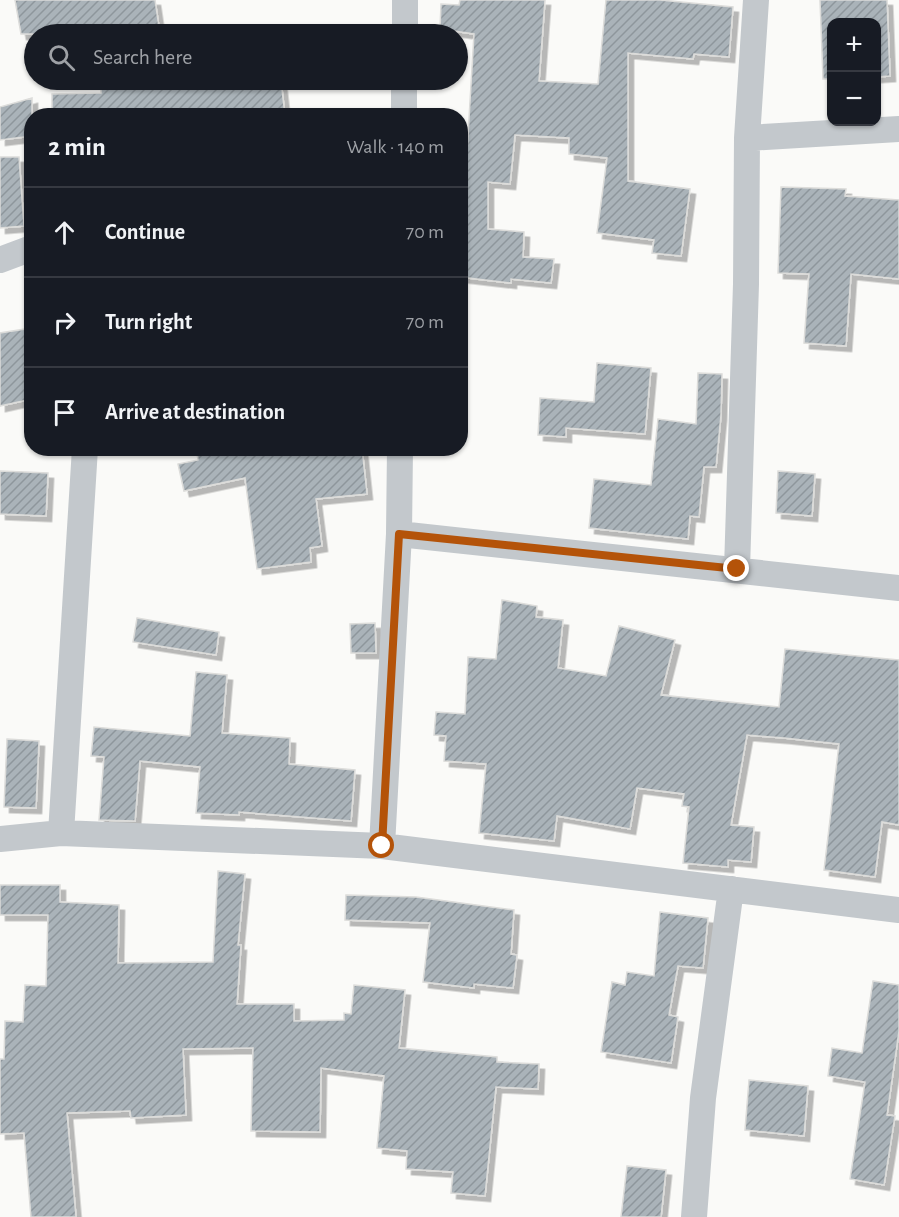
<!DOCTYPE html>
<html lang="en">
<head>
<meta charset="utf-8">
<style>
	body { margin:0; font-family:"Alegreya Sans",sans-serif; background:#242831; color:#f1f3f6 }
	.controls { position:absolute; right:18px; top:18px; display:grid; overflow:hidden; border-radius:12px; box-shadow:0 2px 4px #0004 }
	.controls button { width:54px; height:54px; display:grid; place-items:center; padding:0; border:0; border-bottom:2px solid #363941; background:#171b24; color:#f1f3f6; font:30px sans-serif }
	.stop { position:absolute; width:18px; height:18px; margin:-14px; border:4px solid #b45309; border-radius:50%; background:#fff }
	.stop.end { background:#b45309; border-color:#fff; box-shadow:0 2px 6px #0008 }
	.list { margin:0; padding:0; list-style:none }
	h2 { display:flex; justify-content:space-between; align-items:center; height:78px; margin:0; padding:0 24px; font-size:26px }
	h2 small { font-size:20px; font-weight:400; color:#9ea1a6 }
	.list li { display:grid; grid-template-columns:39px 1fr auto; gap:18px; align-items:center; box-sizing:border-box; height:90px; padding:0 24px; border-top:2px solid #363941 }
	.list b { display:block; font-size:22px; white-space:nowrap }
	.list em { font-size:20px; font-style:normal; color:#9ea1a6 }
	.icon { flex:none; width:33px; height:33px; fill:none; stroke:currentColor; stroke-width:2; stroke-linecap:round; stroke-linejoin:round }
	.map { position:relative; flex:none; width:899px; height:1217px; overflow:hidden }
	.search { position:absolute; background:#171b24; box-shadow:0 2px 4px #0004; left:24px; top:24px; width:444px; height:66px; display:flex; align-items:center; gap:15px; box-sizing:border-box; padding:0 21px; border-radius:33px; color:#9ea1a6; font-size:22px }
	.panel { position:absolute; background:#171b24; box-shadow:0 2px 4px #0004; left:24px; top:108px; width:444px; height:348px; border-radius:24px }
	.map>svg:first-child { display:block }
</style>
</head>
<body>
<div class="map">
<svg width="899" height="1217" viewBox="0 0 899 1217">
	<defs>
		<pattern id="building-hatch" width="6" height="6" patternUnits="userSpaceOnUse" patternTransform="scale(1.5)"><rect width="6" height="6" fill="#aab3b9"/><path d="M-1 1l2-2M0 6l6-6M5 7l2-2" fill="none" stroke="#8e969c"/></pattern>
		<filter id="shadow"><feDropShadow dx="5.5" dy="5.5" stdDeviation="0" flood-color="#0004"/></filter>
	</defs>
	<rect width="100%" height="100%" fill="#fafaf8"/>
	<path fill="url(#building-hatch)" stroke="#dcdcda" stroke-width="1.5" filter="url(#shadow)" d="M 15,0 L 155,0 L 159,27 L 122,34 L 21,34 Z
		M 460,0 L 545,0 L 539,81 L 598,84 L 606,0 L 660,0 L 733,7 L 729,57 L 694,54 L 693,59 L 628,53 L 628,181 L 690,189 L 681,256 L 652,253 L 654,240 L 597,233 L 607,158 L 569,154 L 569,138 L 515,135 L 510,184 L 488,182 L 488,229 L 524,232 L 523,257 L 554,259 L 551,283 L 511,279 L 511,283 L 460,277 L 460,168 L 466,169 L 474,34 L 440,29 L 441,4 L 459,5 Z
		M 820,0 L 887,0 L 890,76 L 876,77 L 876,22 L 831,22 L 831,79 L 823,79 Z
		M 275,25 L 276,34 L 227,34 L 226,30 Z
		M 161,80 L 281,80 L 285,116 L 52,116 L 52,94 L 101,93 L 101,82 Z
		M 32,98 L 32,136 L 0,140 L 0,107 Z
		M 0,157 L 19,157 L 24,226 L 0,228 Z
		M 781,187 L 846,189 L 845,196 L 899,200 L 899,279 L 851,274 L 846,346 L 804,343 L 809,274 L 778,273 Z
		M 32,328 L 32,399 L 0,406 L 0,333 Z
		M 597,363 L 651,368 L 645,434 L 566,428 L 566,437 L 538,435 L 540,398 L 594,402 Z
		M 698,373 L 722,374 L 721,415 L 716,467 L 704,467 L 699,517 L 690,516 L 688,539 L 589,528 L 594,479 L 651,485 L 658,419 L 696,424 Z
		M 196,448 L 362,448 L 367,494 L 316,499 L 322,546 L 310,548 L 311,562 L 257,569 L 245,478 L 184,491 L 178,464 L 198,460 Z
		M 0,471 L 48,473 L 46,516 L 0,514 Z
		M 778,471 L 815,474 L 812,516 L 776,513 Z
		M 502,600 L 537,606 L 536,617 L 563,620 L 558,668 L 606,676 L 619,626 L 675,640 L 661,695 L 779,707 L 785,649 L 899,660 L 899,825 L 882,822 L 875,877 L 824,870 L 839,744 L 784,738 L 747,735 L 731,825 L 754,827 L 751,862 L 728,860 L 728,867 L 683,863 L 689,807 L 682,806 L 684,794 L 637,788 L 630,829 L 557,816 L 554,841 L 479,833 L 486,764 L 444,761 L 446,736 L 434,735 L 436,712 L 465,714 L 468,657 L 496,659 Z
		M 137,618 L 219,632 L 216,655 L 133,642 Z
		M 375,623 L 376,653 L 351,653 L 350,624 Z
		M 196,672 L 227,675 L 222,733 L 290,738 L 289,764 L 355,770 L 351,821 L 239,812 L 239,815 L 196,813 L 200,767 L 140,761 L 135,821 L 99,820 L 104,757 L 91,756 L 94,727 L 190,736 Z
		M 7,739 L 39,741 L 36,808 L 4,807 Z
		M 218,871 L 245,874 L 238,945 L 241,945 L 237,1004 L 294,1004 L 294,1021 L 344,1020 L 344,1013 L 351,1014 L 354,985 L 405,990 L 399,1048 L 497,1057 L 497,1062 L 539,1064 L 538,1089 L 496,1087 L 485,1196 L 451,1193 L 453,1172 L 406,1169 L 407,1151 L 377,1148 L 384,1076 L 321,1068 L 320,1132 L 251,1131 L 253,1048 L 183,1049 L 186,1115 L 131,1118 L 130,1111 L 67,1113 L 76,1217 L 31,1217 L 24,1133 L 0,1134 L 0,1059 L 4,1059 L 5,1021 L 23,1022 L 25,985 L 46,986 L 48,915 L 0,915 L 0,885 L 60,885 L 60,902 L 119,905 L 118,963 L 213,962 Z
		M 346,895 L 416,897 L 514,910 L 511,954 L 517,955 L 513,988 L 474,984 L 474,988 L 423,982 L 430,923 L 345,920 Z
		M 660,912 L 708,918 L 703,968 L 678,966 L 669,1015 L 678,1017 L 671,1063 L 601,1052 L 612,982 L 625,985 L 627,972 L 654,976 Z
		M 873,981 L 899,985 L 899,1031 L 887,1115 L 895,1116 L 884,1185 L 850,1179 L 865,1082 L 828,1076 L 832,1048 L 862,1053 Z
		M 749,1080 L 808,1086 L 804,1136 L 745,1130 Z
		M 627,1166 L 666,1170 L 661,1217 L 621,1217 Z"/>
	<g fill="none" stroke-linecap="round" stroke-linejoin="round">
		<path stroke="#c3c8cc" stroke-width="26" d="M 405,34 L 405,0
			M 404,116 L 404,80
			M 747,138 L 756,0
			M 0,260 L 32,248
			M 399,534 L 899,588
			M 737,569 L 746,284 L 747,138 L 899,129
			M 61,833 L 85,448
			M 0,839 L 61,833 L 382,846 L 899,910
			M 382,846 L 399,534 L 400,448
			M 694,1217 L 703,1098 L 731,889"/>
	</g>
	<g fill="none" stroke-linecap="round" stroke-linejoin="round">
		<path stroke="#b45309" stroke-width="8" d="M 382,846 L 399,534 L 737,569"/>
	</g>
</svg>
<div class="controls">
<button>+</button>
<button>−</button>
</div>
<div class="stop" style="left:382px;top:846px"></div>
<div class="stop end" style="left:737px;top:569px"></div>
<div class="search"><svg class="icon" aria-label="search" viewBox="0 0 24 24"><circle cx="10" cy="10" r="6"/><path d="M15 15l6 6"/></svg>Search here</div>
<section class="panel">
<h2>2 min<small>Walk · 140 m</small></h2>
<ul class="list">
<li><svg class="icon" aria-label="ahead" viewBox="0 0 24 24"><path d="M12 20V5M6 11l6-6 6 6"/></svg><div><b>Continue</b></div><em>70 m</em></li>
<li><svg class="icon" aria-label="right" viewBox="0 0 24 24"><path d="M7 20v-9h11M14 6l5 5-5 5"/></svg><div><b>Turn right</b></div><em>70 m</em></li>
<li><svg class="icon" aria-label="arrive" viewBox="0 0 24 24"><path d="M6 21V4h12l-3 4 3 4H6"/></svg><div><b>Arrive at destination</b></div></li>
</ul>
</section>
</div>
</body>
</html>
